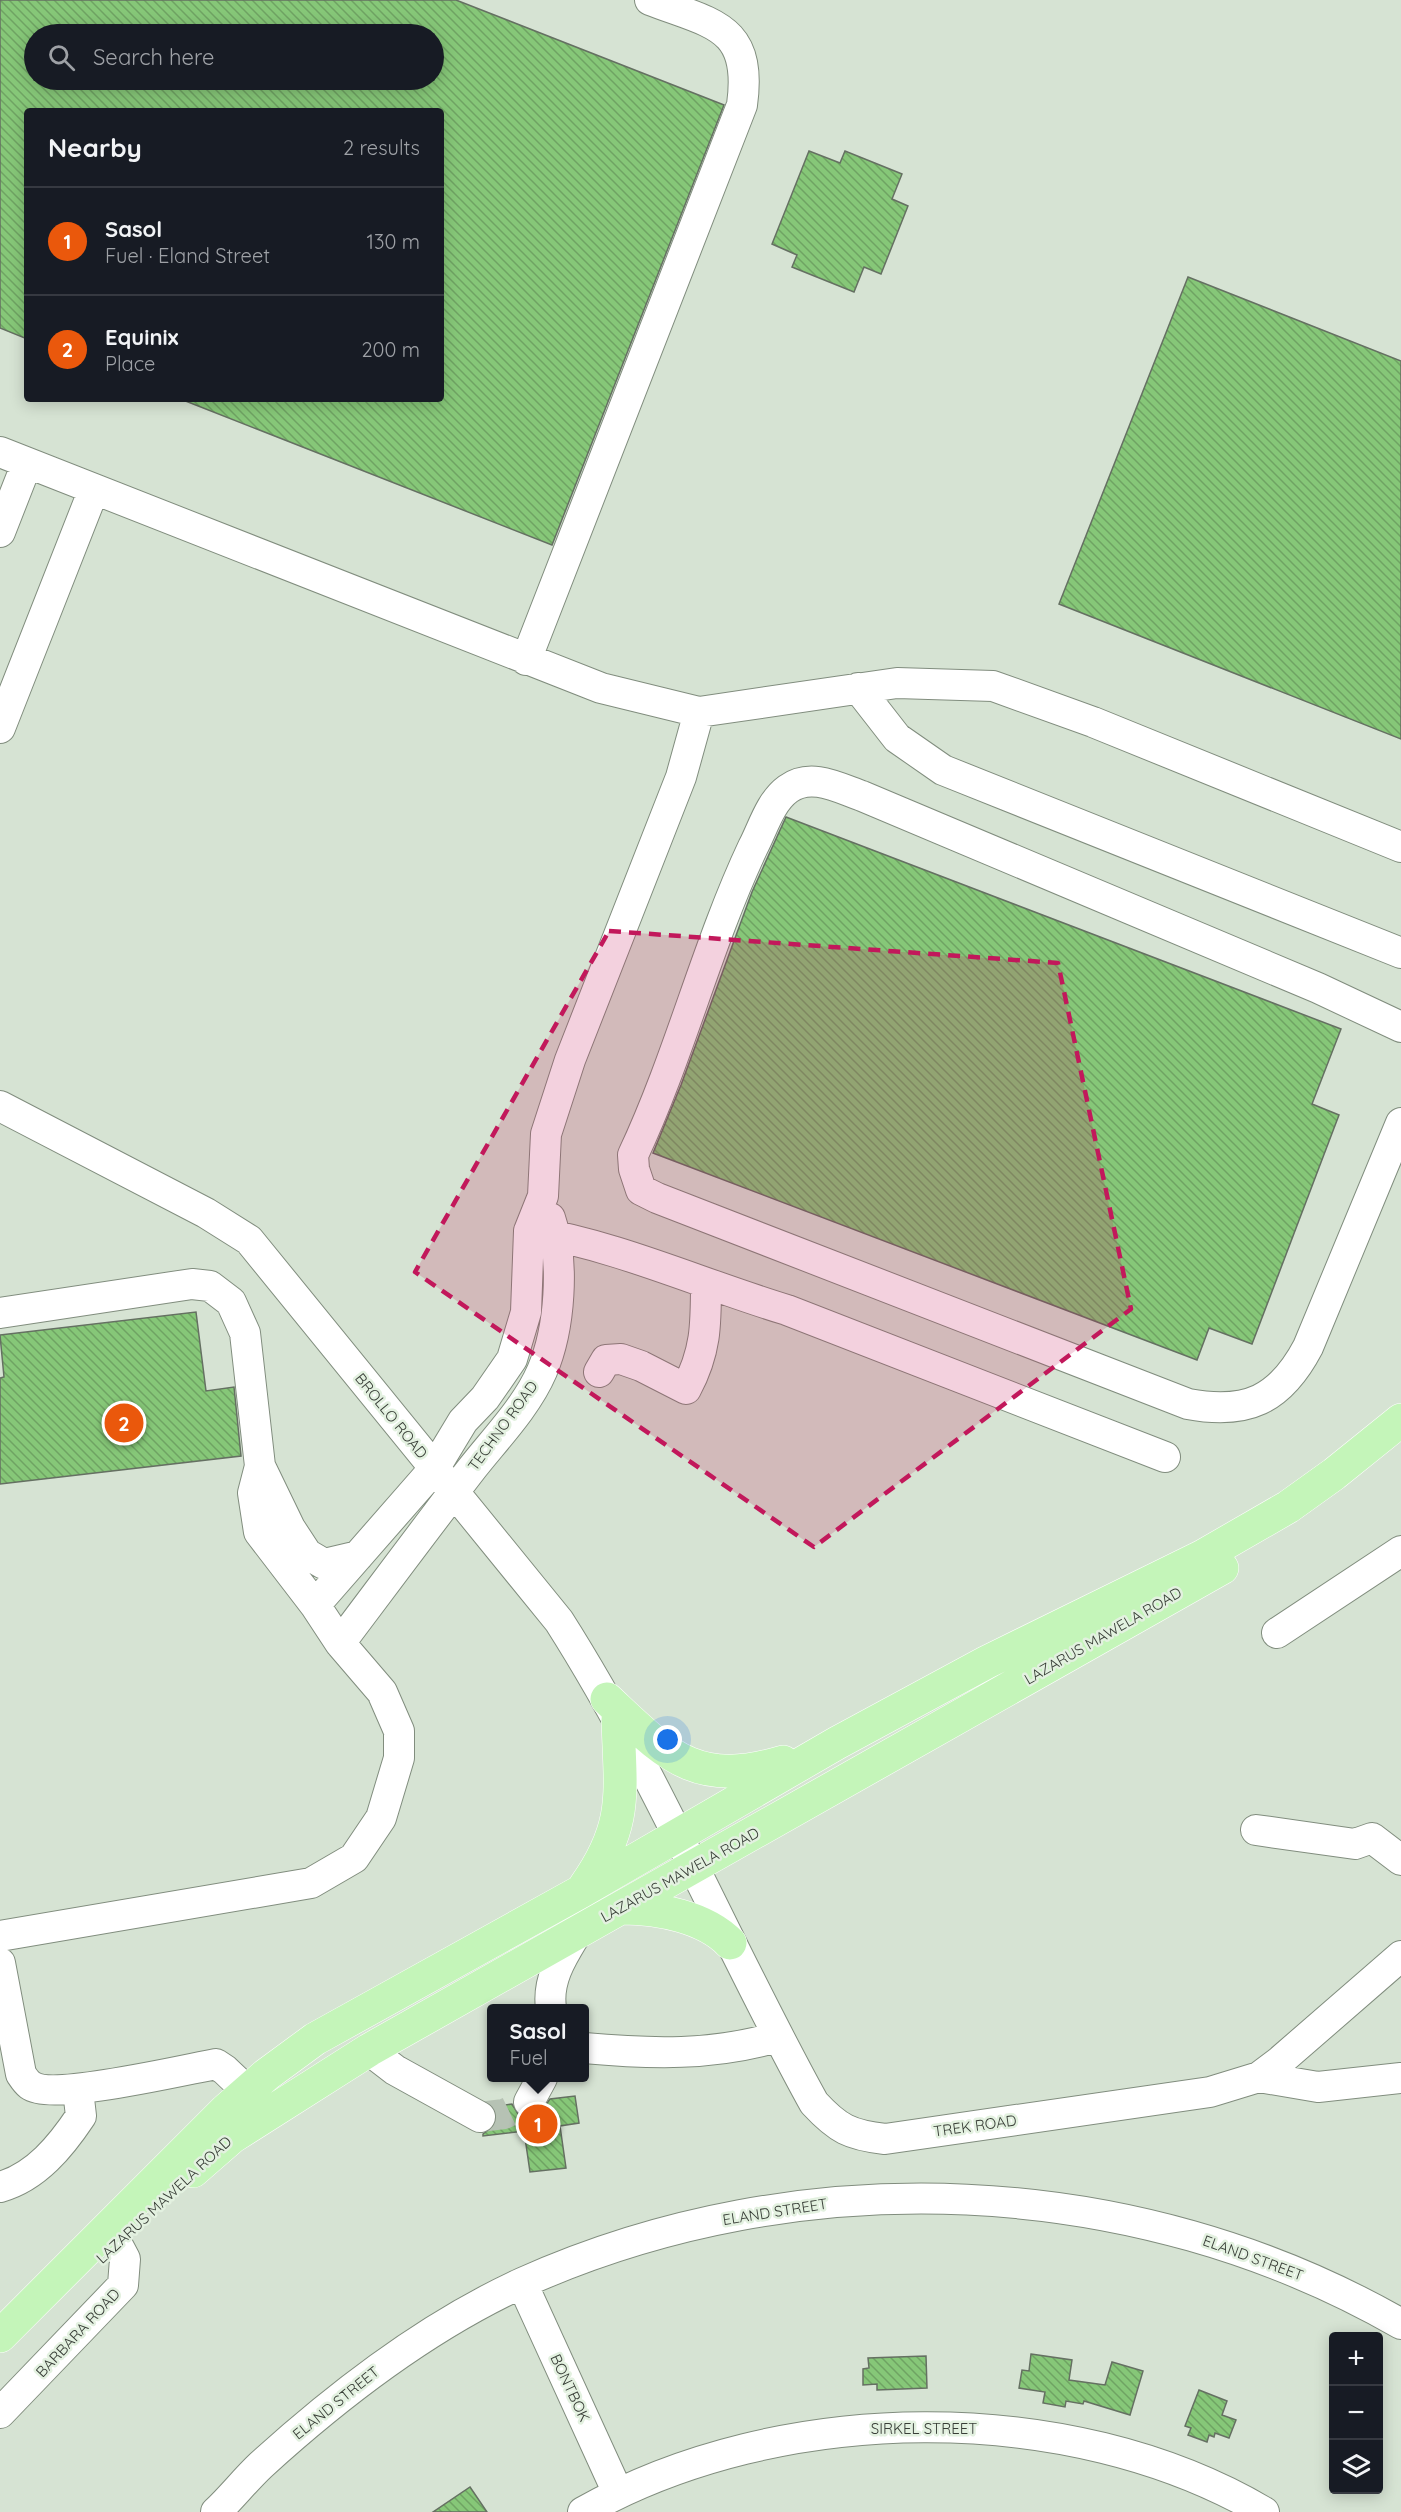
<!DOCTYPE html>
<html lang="en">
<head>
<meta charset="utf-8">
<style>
	body { margin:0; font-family:Quicksand,sans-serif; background:#20242c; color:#f1f3f6 }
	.controls { position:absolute; right:18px; bottom:18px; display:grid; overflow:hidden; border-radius:6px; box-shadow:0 3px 15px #0003 }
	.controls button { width:54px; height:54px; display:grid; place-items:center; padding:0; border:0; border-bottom:2px solid #363941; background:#171b24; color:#f1f3f6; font:30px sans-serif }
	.you { position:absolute; left:668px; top:1740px; width:21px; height:21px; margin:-15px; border:4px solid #fff; border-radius:50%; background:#1a73e8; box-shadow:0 0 0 9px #1a73e833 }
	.badge { display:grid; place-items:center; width:39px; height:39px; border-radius:50%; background:#ea580c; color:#fff; font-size:20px; font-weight:700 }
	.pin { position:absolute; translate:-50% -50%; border:3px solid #fff; box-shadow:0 2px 6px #0006 }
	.popup { position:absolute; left:487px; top:2004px; width:102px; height:78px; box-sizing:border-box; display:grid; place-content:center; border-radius:6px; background:#171b24; filter:drop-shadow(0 2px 4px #0005); font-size:20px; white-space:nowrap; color:#9ea1a6 }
	.popup b { font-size:22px; color:#f1f3f6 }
	.popup::after { content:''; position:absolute; left:50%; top:100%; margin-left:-12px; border:12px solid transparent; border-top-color:#171b24 }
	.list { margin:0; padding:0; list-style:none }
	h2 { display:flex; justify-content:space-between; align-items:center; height:78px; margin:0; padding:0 24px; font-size:26px }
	h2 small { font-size:20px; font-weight:400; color:#9ea1a6 }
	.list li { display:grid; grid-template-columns:39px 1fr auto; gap:18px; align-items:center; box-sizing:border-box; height:108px; padding:0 24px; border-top:2px solid #363941 }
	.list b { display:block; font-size:22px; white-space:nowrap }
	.list p { margin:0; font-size:20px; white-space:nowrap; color:#9ea1a6 }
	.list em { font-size:20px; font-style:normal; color:#9ea1a6 }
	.icon { flex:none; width:33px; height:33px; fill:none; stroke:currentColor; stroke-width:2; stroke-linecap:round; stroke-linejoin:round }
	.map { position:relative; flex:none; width:1401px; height:2512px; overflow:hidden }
	.search { position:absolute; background:#171b24; box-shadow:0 3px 15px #0003; left:24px; top:24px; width:420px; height:66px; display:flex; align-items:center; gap:15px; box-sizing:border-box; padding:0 21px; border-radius:33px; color:#9ea1a6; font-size:22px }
	.panel { position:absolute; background:#171b24; box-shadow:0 3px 15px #0003; left:24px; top:108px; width:420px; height:294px; border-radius:6px }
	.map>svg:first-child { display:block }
</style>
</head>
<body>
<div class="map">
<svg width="1401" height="2512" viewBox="0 0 1401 2512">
	<defs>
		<pattern id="building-back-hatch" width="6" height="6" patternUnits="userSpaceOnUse" patternTransform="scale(1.5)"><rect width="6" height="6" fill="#86c778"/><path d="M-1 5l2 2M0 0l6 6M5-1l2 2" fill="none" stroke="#6fa363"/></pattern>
	</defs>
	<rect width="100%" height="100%" fill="#d6e3d3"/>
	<path fill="url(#building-back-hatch)" stroke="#657062" stroke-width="1.5" fill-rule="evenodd" d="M 0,0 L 456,0 L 724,105 L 552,545 L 183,400 L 441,399 L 441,111 L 27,111 L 27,339 L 0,328 ZM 34,34 L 434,34 L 434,80 L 34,80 Z
		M 809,151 L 840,163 L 845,151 L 902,174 L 892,199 L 908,206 L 881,274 L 864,267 L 854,292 L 792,267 L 797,255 L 772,244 Z
		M 1188,277 L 1401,361 L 1401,739 L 1059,604 Z
		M 786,817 L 1341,1029 L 1312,1104 L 1339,1115 L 1252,1344 L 1209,1328 L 1197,1360 L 653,1153 L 681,1085 L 752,892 Z
		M 196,1312 L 206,1391 L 234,1387 L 241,1456 L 0,1484 L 0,1378 L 4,1377 L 0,1335 Z
		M 575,2096 L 579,2123 L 560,2126 L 566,2168 L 530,2172 L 524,2131 L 483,2136 L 483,2134 L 495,2125 L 497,2116 L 493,2107 L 512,2104 L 520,2117 L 530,2119 L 538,2116 L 550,2099 Z
		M 1031,2354 L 1072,2360 L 1069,2380 L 1105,2385 L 1112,2362 L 1143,2371 L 1130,2415 L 1084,2401 L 1083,2404 L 1066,2401 L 1065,2407 L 1043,2403 L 1045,2392 L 1019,2388 L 1022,2370 L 1029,2371 Z
		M 926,2356 L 927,2388 L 877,2390 L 877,2384 L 863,2385 L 863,2369 L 869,2368 L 868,2358 Z
		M 1199,2390 L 1227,2401 L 1222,2415 L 1236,2420 L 1229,2438 L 1215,2433 L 1214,2437 L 1209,2435 L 1207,2442 L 1188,2435 L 1191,2428 L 1185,2426 Z
		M 470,2487 L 487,2512 L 433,2512 Z"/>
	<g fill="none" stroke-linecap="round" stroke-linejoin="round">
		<path stroke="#b6c2b4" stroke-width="30" stroke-dasharray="30 15" stroke-linecap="butt" d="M 480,2117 L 504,2114 L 529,2102"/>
		<defs>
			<path id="minor" d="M 0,452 L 601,688 L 699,712 L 897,683 L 993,686 L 1093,722 L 1401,847
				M 0,532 L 27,463
				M 526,660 L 742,105 C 753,25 712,24 650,0
				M 858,688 L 897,738 L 943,770 L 1401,953
				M 0,728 L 94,489
				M 1401,1027 L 1318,988 L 862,796 C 839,788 811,772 788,789 C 770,802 763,828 753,847 C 706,947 680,1055 633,1155 L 634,1169 L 641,1190 L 657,1198 L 1188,1404 C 1247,1415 1280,1400 1308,1347 L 1401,1123
				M 0,1106 L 206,1213 L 249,1240 L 559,1621 C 657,1775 726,1944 814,2103 C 838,2129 850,2135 885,2139 L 1210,2092 L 1259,2077 L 1279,2062 L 1401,1956
				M 529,1231 C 619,1246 701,1284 787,1310 L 1165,1457
				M 0,1313 L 192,1284 L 210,1286 L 231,1302 L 245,1333 L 260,1466 L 290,1528 L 307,1554 L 324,1564 L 358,1556
				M 599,1372 L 606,1360 L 621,1359 L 641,1366 L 686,1389 C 706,1352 706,1325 706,1284
				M 315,1605 L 434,1469 L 463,1421 L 485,1398 L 512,1359 L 526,1312 L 529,1231 L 543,1196 L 546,1134 L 570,1060 L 681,777 L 699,712
				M 1277,1633 L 1401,1551
				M 340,1643 C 383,1586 426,1528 470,1471 C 494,1440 526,1408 542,1371 C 560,1329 565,1261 550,1218
				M 1256,1830 L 1355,1844 L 1372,1838 L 1401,1860
				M 0,1936 L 311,1883 L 354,1858 L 381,1818 L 399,1758 L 399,1731 L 382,1692 L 340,1643 L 315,1605 L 259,1532 L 253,1493 L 260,1466
				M 0,1963 L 21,2074 C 23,2077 26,2082 30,2085 C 52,2101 183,2070 216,2064 L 225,2070 L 265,2108
				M 551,2008 C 547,1980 562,1957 576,1934
				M 584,2048 C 650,2054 714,2056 777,2037
				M 369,2050 L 395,2070 L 480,2117
				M 1259,2077 L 1318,2087 L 1401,2078
				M 529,2102 L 542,2078
				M 0,2187 C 36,2177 61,2146 81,2116 L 78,2090
				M 522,2283 L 618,2493
				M 0,2413 L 123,2285 L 125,2259 L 116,2242
				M 216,2512 C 232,2497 245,2480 261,2465 C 339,2394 426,2327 522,2283 C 800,2158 1137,2172 1401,2324
				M 583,2512 C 779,2401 1069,2397 1264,2512"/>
			<path id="major" d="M 607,1699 C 668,1756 695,1788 783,1762
				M 585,1886 C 629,1824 620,1791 618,1720
				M 622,1908 C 658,1908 705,1917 730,1943
				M 193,2171 L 232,2137 L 369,2050 L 1222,1568
				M 0,2336 L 226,2110 L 266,2075 L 315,2039 L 580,1892 L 837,1743 L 987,1662 L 1203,1556 L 1288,1507 L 1334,1474 L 1401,1420"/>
		</defs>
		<use href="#minor" stroke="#818d7e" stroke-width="32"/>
		<use href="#major" stroke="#fff" stroke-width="34"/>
		<use href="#minor" stroke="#fff" stroke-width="30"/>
		<use href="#major" stroke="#c4f5b9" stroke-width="33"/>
	</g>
	<path fill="#c2185b" fill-opacity="0.2" stroke="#c2185b" stroke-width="4.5" stroke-dasharray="12 8" stroke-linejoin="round" d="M 609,931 L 1058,963 L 1131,1309 L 814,1547 L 415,1272 Z"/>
	<g text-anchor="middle" stroke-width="5" stroke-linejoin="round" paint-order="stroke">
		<g font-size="15" fill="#383e37" stroke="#e3f1e0">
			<text transform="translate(391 1416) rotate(51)" y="5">BROLLO ROAD</text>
			<text transform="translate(503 1426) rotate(-54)" y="5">TECHNO ROAD</text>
			<text transform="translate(1103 1636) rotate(-30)" y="5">LAZARUS MAWELA ROAD</text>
			<text transform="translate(680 1875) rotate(-29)" y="5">LAZARUS MAWELA ROAD</text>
			<text transform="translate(975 2126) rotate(-8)" y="5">TREK ROAD</text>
			<text transform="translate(164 2200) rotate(-43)" y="5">LAZARUS MAWELA ROAD</text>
			<text transform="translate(775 2212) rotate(-9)" y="5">ELAND STREET</text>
			<text transform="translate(1253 2258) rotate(20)" y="5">ELAND STREET</text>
			<text transform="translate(78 2333) rotate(-47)" y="5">BARBARA ROAD</text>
			<text transform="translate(570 2388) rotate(65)" y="5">BONTBOK</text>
			<text transform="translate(336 2403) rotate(-39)" y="5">ELAND STREET</text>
			<text x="924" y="2434">SIRKEL STREET</text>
		</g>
	</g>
</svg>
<div class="controls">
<button>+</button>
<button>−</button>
<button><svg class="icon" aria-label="layers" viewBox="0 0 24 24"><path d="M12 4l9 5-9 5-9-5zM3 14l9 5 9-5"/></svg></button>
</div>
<div class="you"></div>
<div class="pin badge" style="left:538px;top:2124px">1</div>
<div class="popup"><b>Sasol</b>Fuel</div>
<div class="pin badge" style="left:124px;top:1423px">2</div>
<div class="search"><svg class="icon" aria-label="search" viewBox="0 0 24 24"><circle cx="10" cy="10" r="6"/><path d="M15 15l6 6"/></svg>Search here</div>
<section class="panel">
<h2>Nearby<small>2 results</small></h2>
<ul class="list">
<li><span class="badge">1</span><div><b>Sasol</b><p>Fuel · Eland Street</p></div><em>130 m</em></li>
<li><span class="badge">2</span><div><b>Equinix</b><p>Place</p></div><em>200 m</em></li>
</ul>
</section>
</div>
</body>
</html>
